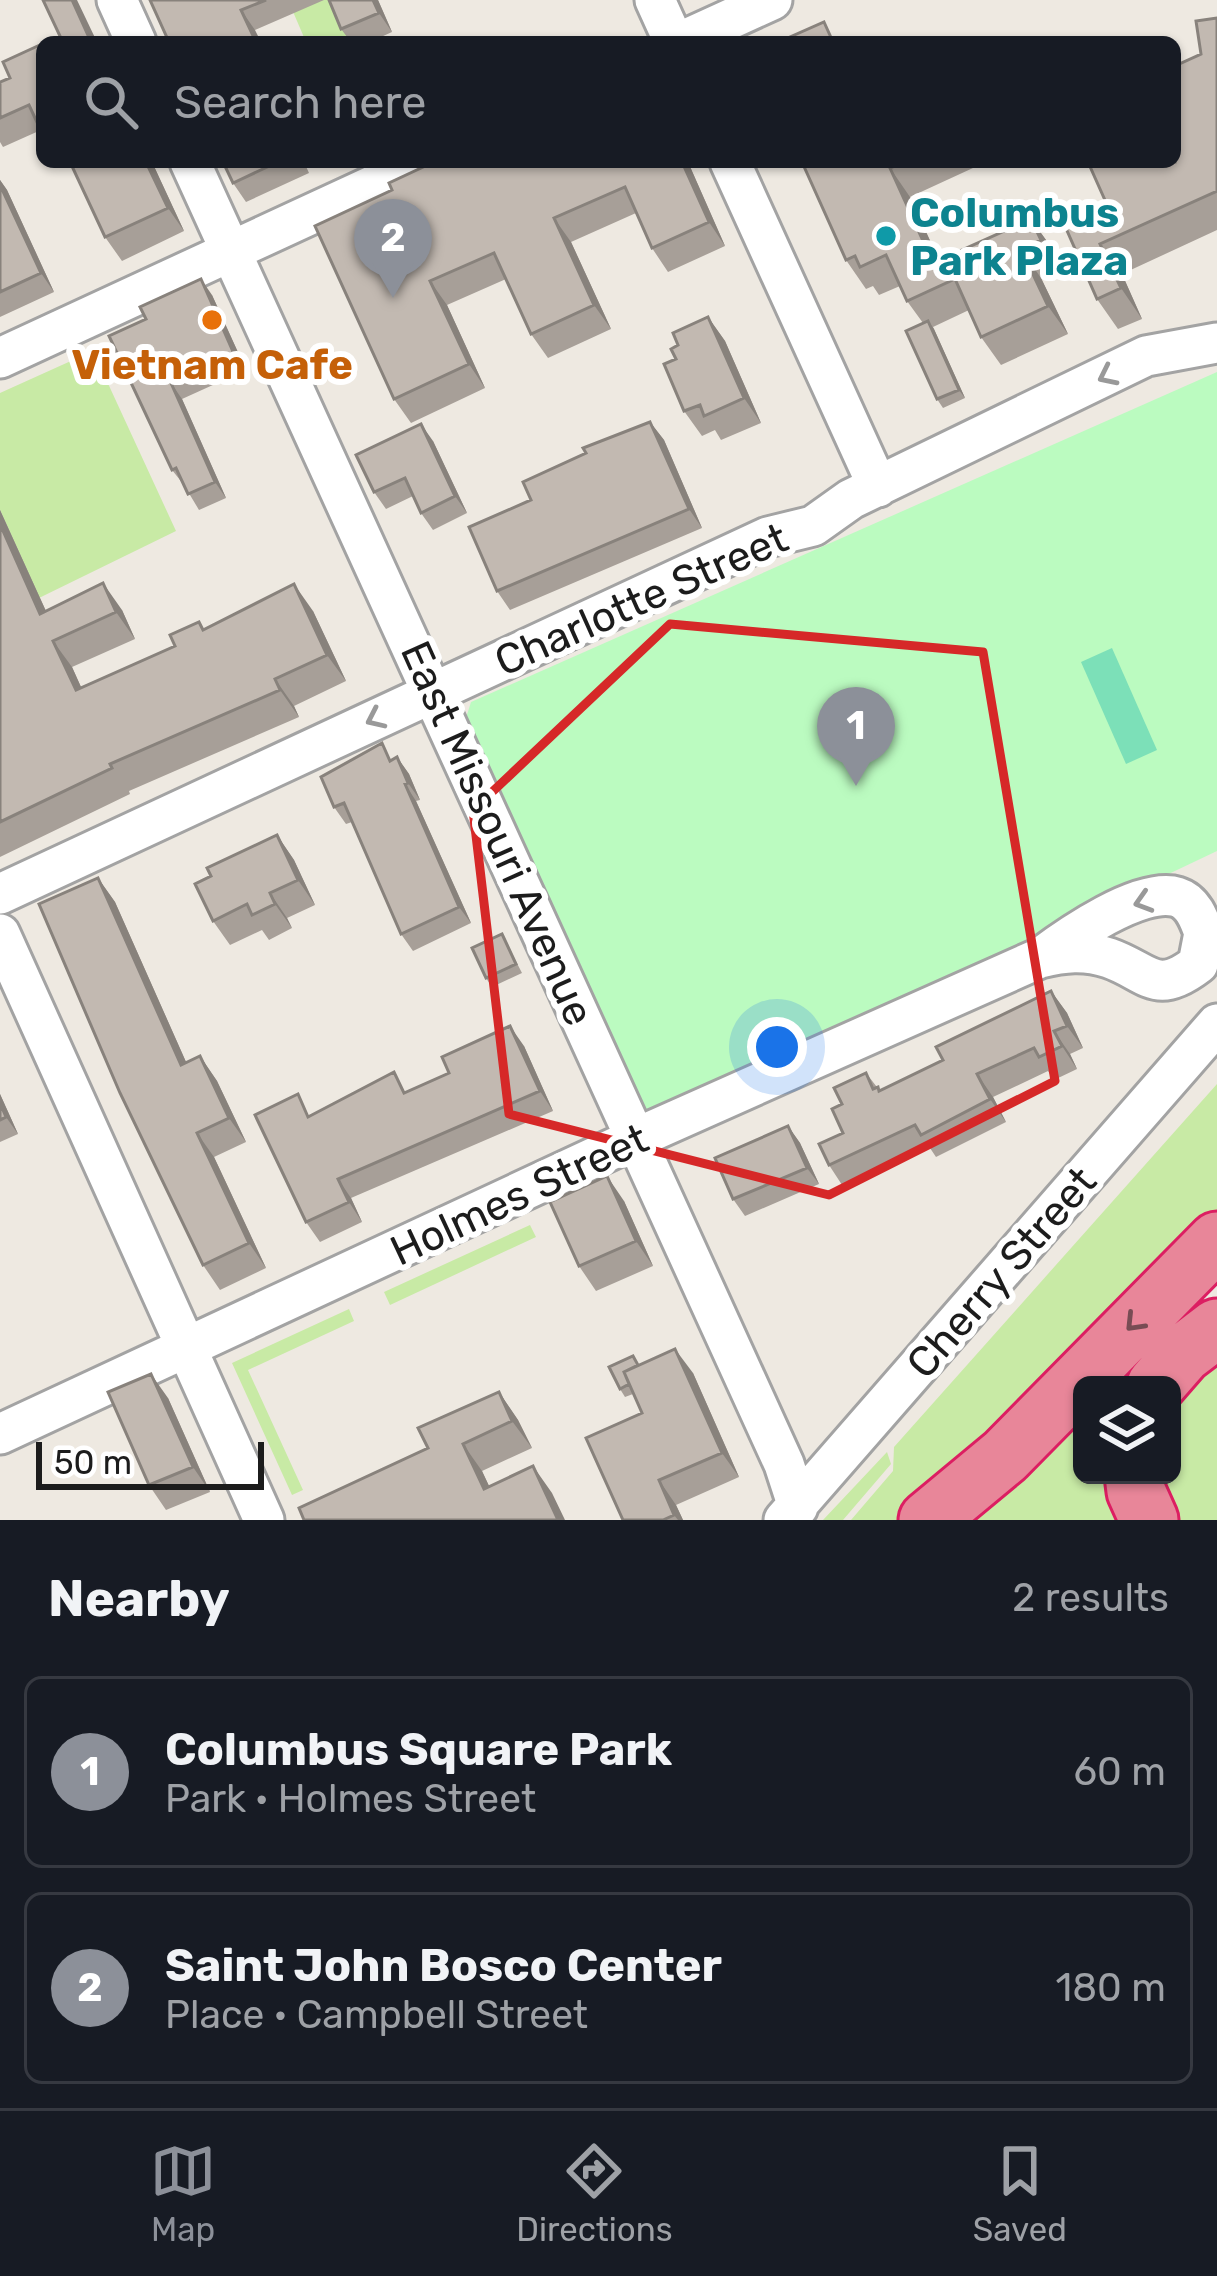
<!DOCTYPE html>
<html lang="en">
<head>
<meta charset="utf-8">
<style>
	body { margin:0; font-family:Rubik,sans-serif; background:#242831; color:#f1f3f6 }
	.controls { position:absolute; right:36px; bottom:36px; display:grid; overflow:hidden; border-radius:18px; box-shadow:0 3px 9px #0004 }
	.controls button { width:108px; height:108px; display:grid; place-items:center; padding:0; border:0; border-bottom:3px solid #363941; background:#171b24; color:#f1f3f6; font:60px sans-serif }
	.scale { position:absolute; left:36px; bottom:30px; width:228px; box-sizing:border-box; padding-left:12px; border:6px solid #1c1c1c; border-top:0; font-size:33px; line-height:42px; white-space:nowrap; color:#1c1c1c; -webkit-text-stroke:9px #fff; paint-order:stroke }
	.you { position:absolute; left:777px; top:1047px; width:42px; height:42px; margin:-30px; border:9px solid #fff; border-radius:50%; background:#1a73e8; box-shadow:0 0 0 18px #1a73e833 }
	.badge { display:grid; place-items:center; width:78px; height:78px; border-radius:50%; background:#8c9099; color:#fff; font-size:39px; font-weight:700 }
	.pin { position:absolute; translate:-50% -99px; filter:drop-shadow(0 3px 6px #0008) }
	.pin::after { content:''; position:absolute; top:63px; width:42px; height:36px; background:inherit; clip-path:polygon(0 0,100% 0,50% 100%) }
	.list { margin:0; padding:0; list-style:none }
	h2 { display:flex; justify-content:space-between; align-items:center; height:156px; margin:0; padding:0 48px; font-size:51px }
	h2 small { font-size:39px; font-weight:400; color:#9ea1a6 }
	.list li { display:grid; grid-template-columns:78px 1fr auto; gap:36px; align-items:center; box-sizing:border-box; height:192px; margin:0 24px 24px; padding:0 24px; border:3px solid #363941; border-radius:18px }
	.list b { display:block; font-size:45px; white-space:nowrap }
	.list p { margin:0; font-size:39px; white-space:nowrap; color:#9ea1a6 }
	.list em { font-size:39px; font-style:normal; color:#9ea1a6 }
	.icon { flex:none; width:66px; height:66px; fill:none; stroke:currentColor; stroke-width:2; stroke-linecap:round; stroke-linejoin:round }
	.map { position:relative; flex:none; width:1217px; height:1520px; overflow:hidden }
	.search { position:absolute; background:#171b24; box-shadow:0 3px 9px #0004; left:36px; right:36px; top:36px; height:132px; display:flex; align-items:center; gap:30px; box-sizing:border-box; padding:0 42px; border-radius:18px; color:#9ea1a6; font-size:45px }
	.sheet { height:588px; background:#171b24 }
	nav { display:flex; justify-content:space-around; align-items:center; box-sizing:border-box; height:168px; border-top:3px solid #363941; background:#171b24; font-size:33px; color:#9ea1a6 }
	nav a { display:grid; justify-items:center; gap:6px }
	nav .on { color:#8c9099 }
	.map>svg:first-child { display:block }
</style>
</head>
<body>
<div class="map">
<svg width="1217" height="1520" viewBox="0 0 1217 1520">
	<rect width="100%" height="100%" fill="#eee9e1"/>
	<path fill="#c8eaa5" d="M 288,0 L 334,0 L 352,42 L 306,42 Z
		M 93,351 L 176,531 L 39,598 L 0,510 L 0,393 Z
		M 1217,1084 L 1217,1226 L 906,1520 L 851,1520 L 893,1471 L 894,1447 Z
		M 530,1225 L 536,1237 L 390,1305 L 384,1292 Z
		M 349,1309 L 354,1321 L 248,1370 L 303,1490 L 292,1495 L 232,1363 Z
		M 1217,1359 L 1217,1520 L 1165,1520 L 1149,1475 L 1172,1475 L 1172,1399 Z
		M 1082,1400 L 1082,1475 L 1112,1475 L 1122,1520 L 958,1520 Z
		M 887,1452 L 891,1464 L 843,1520 L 823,1520 Z"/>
	<path fill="#bbfbc0" d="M 1217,372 L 1217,851 L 670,1111 L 645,1113 L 465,721 L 471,702 Z"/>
	<path fill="#7ce0b8" d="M 1112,648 L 1157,750 L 1126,764 L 1081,662 Z"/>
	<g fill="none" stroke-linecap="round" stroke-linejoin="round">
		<defs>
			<path id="minor" d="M 117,0 L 136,42
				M 655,0 L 674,42
				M 680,42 L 772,0
				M 190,162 L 784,1464 L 798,1507
				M 730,162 L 878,487
				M 0,358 L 424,162
				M 0,894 L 768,537 L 813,526 L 851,499 L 1146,356 L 1217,343
				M 0,934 L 264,1520
				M 0,1434 L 634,1139 L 1040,958 C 1064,952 1085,950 1109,958 C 1149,972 1155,997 1198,964 L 1204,933 C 1199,919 1193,902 1177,897 C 1141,886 1068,937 1040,958
				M 784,1520 L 1217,1024"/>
			<path id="highway" d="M 1156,1385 L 1183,1354 L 1217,1328
				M 1134,1475 L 1136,1491 L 1149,1520
				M 928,1520 L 1005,1456 L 1217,1241"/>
		</defs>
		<use href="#minor" stroke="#a3a3a3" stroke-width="45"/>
		<use href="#highway" stroke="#dc1e62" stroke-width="63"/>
		<use href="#minor" stroke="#fff" stroke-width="39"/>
		<use href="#highway" stroke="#e88699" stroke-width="57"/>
	</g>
	<path fill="#a79f98" d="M 150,0 L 324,0 L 255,30 Z
		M 329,0 L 378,0 L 392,32 L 370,42 L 351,42 L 341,29 Z
		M 1217,18 L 1217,230 L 1122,274 L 1142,319 L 1118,329 L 1097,299 L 1065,226 L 1108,207 L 1201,54 Z
		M 42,44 L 41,130 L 3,147 L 0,142 L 0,82 L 10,78 Z
		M 70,162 L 152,162 L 184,231 L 122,261 L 105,237 Z
		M 223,162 L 304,162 L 309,173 L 246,202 L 233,183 Z
		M 434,162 L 688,162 L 725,246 L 668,272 L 652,248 L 636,213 L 571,242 L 611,329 L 548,358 L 531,334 L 506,279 L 447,305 L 485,388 L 411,423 L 394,399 L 392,190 Z
		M 802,162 L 986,162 L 910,197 L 939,260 L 1031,219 L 1051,247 L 1061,269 L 1041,278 L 1068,334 L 1001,365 L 981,337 L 969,310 L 933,327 L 965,398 L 943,408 L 937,399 L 923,323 L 907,301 L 900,286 L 879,295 L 873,286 L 866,289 L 846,260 Z
		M 0,180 L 7,190 L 54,292 L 0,317 Z
		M 212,295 L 246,370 L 182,399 L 226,498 L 199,510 L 184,485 L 172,470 L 109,336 Z
		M 708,317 L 725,341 L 761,423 L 721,440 L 715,430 L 702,436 L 684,411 L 678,345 Z
		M 650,422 L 664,440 L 702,528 L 510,610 L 497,591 L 531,500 L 586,453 Z
		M 433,441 L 467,513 L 433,530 L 421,513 L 413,496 L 386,509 L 374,492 Z
		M 0,510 L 46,611 L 122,610 L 135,639 L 72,667 L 81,687 L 175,646 L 204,629 L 313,611 L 346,681 L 294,706 L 299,717 L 129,791 L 130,794 L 0,857 Z
		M 397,757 L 409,774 L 420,800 L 416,801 L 471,923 L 413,951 L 401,934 L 352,822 L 346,824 L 334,807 Z
		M 277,835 L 294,860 L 315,905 L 287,918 L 292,928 L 269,940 L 262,930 L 230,945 L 213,921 L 211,876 Z
		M 98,878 L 115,902 L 186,1062 L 200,1056 L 217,1081 L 246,1142 L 214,1157 L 266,1268 L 220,1290 L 203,1265 Z
		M 502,934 L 522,973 L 492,987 L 486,978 Z
		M 1051,991 L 1067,1013 L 1083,1048 L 1070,1054 L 1077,1069 L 1054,1080 L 1048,1071 L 993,1097 L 1006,1122 L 936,1157 L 930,1148 L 844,1188 L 829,1165 L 843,1133 L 842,1104 L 866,1073 L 880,1091 L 943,1060 Z
		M 524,1046 L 553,1111 L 351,1198 L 362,1222 L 320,1242 L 306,1222 L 312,1115 L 408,1091 Z
		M 0,1094 L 18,1134 L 0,1142 Z
		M 788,1126 L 800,1143 L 819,1184 L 745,1216 L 733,1199 Z
		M 624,1201 L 653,1266 L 596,1291 L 579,1266 Z
		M 639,1365 L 693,1373 L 739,1477 L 676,1505 L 683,1520 L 623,1520 L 642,1413 L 633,1394 L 625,1397 L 620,1389 Z
		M 499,1392 L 518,1420 L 532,1448 L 482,1471 L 489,1486 L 552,1493 L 304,1520 L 428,1448 Z
		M 168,1398 L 210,1492 L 166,1510 L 149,1485 Z"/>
	<path fill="#88827c" d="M 72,0 L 77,0 L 97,42 L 91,42 Z
		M 373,0 L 378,0 L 392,32 L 379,13 Z
		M 241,10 L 255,30 L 261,42 L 256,42 Z
		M 146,162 L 152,162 L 184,231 L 168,208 Z
		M 682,162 L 688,162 L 725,246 L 709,222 Z
		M 890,168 L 910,197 L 949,282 L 933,263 Z
		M 0,180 L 7,190 L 54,292 L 41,273 L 0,185 Z
		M 554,218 L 571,242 L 611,329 L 594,305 Z
		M 1031,219 L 1051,247 L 1061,269 L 1041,240 Z
		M 1100,244 L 1122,274 L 1142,319 L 1121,288 Z
		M 1021,249 L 1041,278 L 1068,334 L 1048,306 Z
		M 201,279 L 212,295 L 246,370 L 234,354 Z
		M 430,281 L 447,305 L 485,388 L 469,364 Z
		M 708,317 L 725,341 L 761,423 L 744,398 Z
		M 928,321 L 934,329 L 965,398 L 959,390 Z
		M 171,383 L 182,399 L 226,498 L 215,482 Z
		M 650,422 L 664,440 L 702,528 L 689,509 Z
		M 421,424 L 433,441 L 467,513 L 455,496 Z
		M 0,510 L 59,640 L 40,614 L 0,524 Z
		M 103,583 L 122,610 L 135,639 L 116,612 Z
		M 294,584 L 313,611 L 346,681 L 327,655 Z
		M 53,641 L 72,667 L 94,716 L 76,690 Z
		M 275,679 L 294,706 L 299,717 L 280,690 Z
		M 397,757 L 409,774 L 420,800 L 408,783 Z
		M 405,784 L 416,801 L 471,923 L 459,907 Z
		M 277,835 L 294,860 L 315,905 L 298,880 Z
		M 98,878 L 115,902 L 198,1089 L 181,1065 Z
		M 270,893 L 287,918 L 292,928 L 275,904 Z
		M 1051,991 L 1067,1013 L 1083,1048 L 1067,1026 Z
		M 510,1026 L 524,1046 L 553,1111 L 540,1091 Z
		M 1054,1031 L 1070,1054 L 1077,1069 L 1062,1046 Z
		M 200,1056 L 217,1081 L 246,1142 L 229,1118 Z
		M 977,1074 L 993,1097 L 1006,1122 L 990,1099 Z
		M 0,1094 L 18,1134 L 6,1117 L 0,1103 Z
		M 788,1126 L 800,1143 L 819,1184 L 807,1168 Z
		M 197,1133 L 214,1157 L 266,1268 L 249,1243 Z
		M 607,1176 L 624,1201 L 653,1266 L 636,1241 Z
		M 338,1179 L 351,1198 L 362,1222 L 349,1202 Z
		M 675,1349 L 693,1373 L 739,1477 L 722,1453 Z
		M 151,1374 L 168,1398 L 210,1492 L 193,1467 Z
		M 499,1392 L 518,1420 L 532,1448 L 512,1421 Z
		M 463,1444 L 482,1471 L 503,1516 L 484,1489 Z
		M 533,1466 L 552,1493 L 565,1520 L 558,1520 Z
		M 659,1480 L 676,1505 L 683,1520 L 678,1520 L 674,1515 Z"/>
	<path fill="#c2b9b1" stroke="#88827c" stroke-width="3" d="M 43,0 L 72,0 L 91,42 L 47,42 L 60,36 Z
		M 150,0 L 266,0 L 241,10 L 256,42 L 169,42 Z
		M 329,0 L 373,0 L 379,13 L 341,29 Z
		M 1217,18 L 1217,191 L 1100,244 L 1121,288 L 1097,299 L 1065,226 L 1108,207 L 1088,162 L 1175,162 L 1175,66 L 1201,54 L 1196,21 Z
		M 824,22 L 833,42 L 792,42 L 790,37 Z
		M 42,44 L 42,133 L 29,105 L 0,118 L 0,82 L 10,78 L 3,62 Z
		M 70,162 L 146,162 L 168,208 L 105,237 Z
		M 223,162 L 278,162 L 233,183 Z
		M 434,162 L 682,162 L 709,222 L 652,248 L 625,187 L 554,218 L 594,305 L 531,334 L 494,253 L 430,281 L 469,364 L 394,399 L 315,226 L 392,190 L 389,183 Z
		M 802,162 L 904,162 L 890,168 L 933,263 L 1031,219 L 1041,240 L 1021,249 L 1048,306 L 981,337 L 955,279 L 907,301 L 886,255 L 860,267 L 855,256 L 846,260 Z
		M 0,185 L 41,273 L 0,292 Z
		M 201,279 L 234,354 L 171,383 L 215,482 L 188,494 L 176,468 L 172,470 L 109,336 L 146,319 L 140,307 Z
		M 708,317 L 744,398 L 704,416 L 700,405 L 684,411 L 664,364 L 676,359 L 671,349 L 678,345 L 673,333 Z
		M 928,321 L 959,390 L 937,399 L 906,331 Z
		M 650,422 L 689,509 L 497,591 L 469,527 L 531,500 L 523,482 L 586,453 L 583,448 Z
		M 421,424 L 455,496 L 421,513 L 405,478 L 374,492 L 356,455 Z
		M 0,524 L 40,614 L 103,583 L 116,612 L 53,641 L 76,690 L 175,646 L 170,635 L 199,622 L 203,630 L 294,584 L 327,655 L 275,679 L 280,690 L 110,764 L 112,768 L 0,822 Z
		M 382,743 L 390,761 L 397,757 L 408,783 L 405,784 L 459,907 L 401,934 L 344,803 L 334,807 L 321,777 Z
		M 277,835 L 298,880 L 270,893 L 275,904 L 252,915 L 247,904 L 213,921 L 195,884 L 211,876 L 207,868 Z
		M 98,878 L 181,1065 L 200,1056 L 229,1118 L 197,1133 L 249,1243 L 203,1265 L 120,1093 L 39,904 Z
		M 502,934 L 516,964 L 486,978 L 472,948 Z
		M 1051,991 L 1067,1026 L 1054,1031 L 1062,1046 L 1039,1057 L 1034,1048 L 977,1074 L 990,1099 L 921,1135 L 915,1125 L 829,1165 L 819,1144 L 843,1133 L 832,1109 L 842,1104 L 834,1088 L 866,1073 L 873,1089 L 878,1087 L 879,1091 L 943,1060 L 936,1047 Z
		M 510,1026 L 540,1091 L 338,1179 L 349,1202 L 306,1222 L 255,1115 L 298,1094 L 308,1117 L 394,1072 L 404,1093 L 449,1073 L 442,1057 Z
		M 0,1103 L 6,1117 L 0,1120 Z
		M 788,1126 L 807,1168 L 733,1199 L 715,1158 Z
		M 607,1176 L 636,1241 L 579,1266 L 550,1202 Z
		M 675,1349 L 722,1453 L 659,1480 L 674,1515 L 663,1520 L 623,1520 L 586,1438 L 642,1413 L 624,1372 Z
		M 633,1356 L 638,1365 L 624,1372 L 629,1384 L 620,1389 L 609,1367 Z
		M 151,1374 L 193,1467 L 149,1485 L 108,1392 Z
		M 499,1392 L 512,1421 L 463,1444 L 484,1489 L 533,1466 L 558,1520 L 304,1520 L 299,1508 L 428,1448 L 418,1428 Z"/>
	<defs><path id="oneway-chevron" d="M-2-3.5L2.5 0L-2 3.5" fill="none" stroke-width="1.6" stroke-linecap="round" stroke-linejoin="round" transform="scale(3)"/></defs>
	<g stroke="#999">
		<use href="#oneway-chevron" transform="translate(1107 376) rotate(154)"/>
		<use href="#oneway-chevron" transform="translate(375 719) rotate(155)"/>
		<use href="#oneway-chevron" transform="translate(1143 902) rotate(163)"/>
	</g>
	<use stroke="#784c54" href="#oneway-chevron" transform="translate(1134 1323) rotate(134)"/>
	<path fill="none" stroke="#d62828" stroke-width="9" stroke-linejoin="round" d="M 670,624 L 983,652 L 1055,1081 L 829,1195 L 509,1114 L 473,810 Z"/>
	<circle fill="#0f9aa8" stroke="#fff" stroke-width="4.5" cx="886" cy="236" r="12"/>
	<circle fill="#e8710a" stroke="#fff" stroke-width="4.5" cx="212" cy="320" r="12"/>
	<g text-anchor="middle" stroke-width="12" stroke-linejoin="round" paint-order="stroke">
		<g font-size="42" font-weight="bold" fill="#0d838f" stroke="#fff" text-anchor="start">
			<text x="910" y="227">Columbus<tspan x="910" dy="48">Park Plaza</tspan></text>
		</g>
		<g font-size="42" font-weight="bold" fill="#c56008" stroke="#fff">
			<text x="212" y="379">Vietnam Cafe</text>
		</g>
		<g font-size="42" fill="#1c1c1c" stroke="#fff">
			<text transform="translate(641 599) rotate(-24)" y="15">Charlotte Street</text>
			<text transform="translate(498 833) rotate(66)" y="15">East Missouri Avenue</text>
			<text transform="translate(519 1194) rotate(-25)" y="15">Holmes Street</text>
			<text transform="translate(1001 1272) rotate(-49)" y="15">Cherry Street</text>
		</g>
	</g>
</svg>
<div class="controls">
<button><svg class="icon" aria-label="layers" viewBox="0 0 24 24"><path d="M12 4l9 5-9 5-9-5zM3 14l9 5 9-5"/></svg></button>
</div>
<div class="scale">50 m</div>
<div class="you"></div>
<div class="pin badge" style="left:856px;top:786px">1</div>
<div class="pin badge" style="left:393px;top:298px">2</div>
<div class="search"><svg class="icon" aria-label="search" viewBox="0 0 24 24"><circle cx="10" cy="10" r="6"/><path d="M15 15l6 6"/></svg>Search here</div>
</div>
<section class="sheet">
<h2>Nearby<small>2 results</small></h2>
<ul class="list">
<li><span class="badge">1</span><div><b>Columbus Square Park</b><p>Park · Holmes Street</p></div><em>60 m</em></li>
<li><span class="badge">2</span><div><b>Saint John Bosco Center</b><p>Place · Campbell Street</p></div><em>180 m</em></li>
</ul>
</section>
<nav>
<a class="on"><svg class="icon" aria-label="map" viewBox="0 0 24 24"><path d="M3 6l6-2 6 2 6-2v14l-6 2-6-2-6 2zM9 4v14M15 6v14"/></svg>Map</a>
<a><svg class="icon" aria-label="directions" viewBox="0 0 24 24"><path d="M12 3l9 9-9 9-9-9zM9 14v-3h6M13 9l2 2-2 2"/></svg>Directions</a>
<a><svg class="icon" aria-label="saved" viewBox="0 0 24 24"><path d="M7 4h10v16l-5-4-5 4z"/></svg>Saved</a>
</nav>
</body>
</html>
